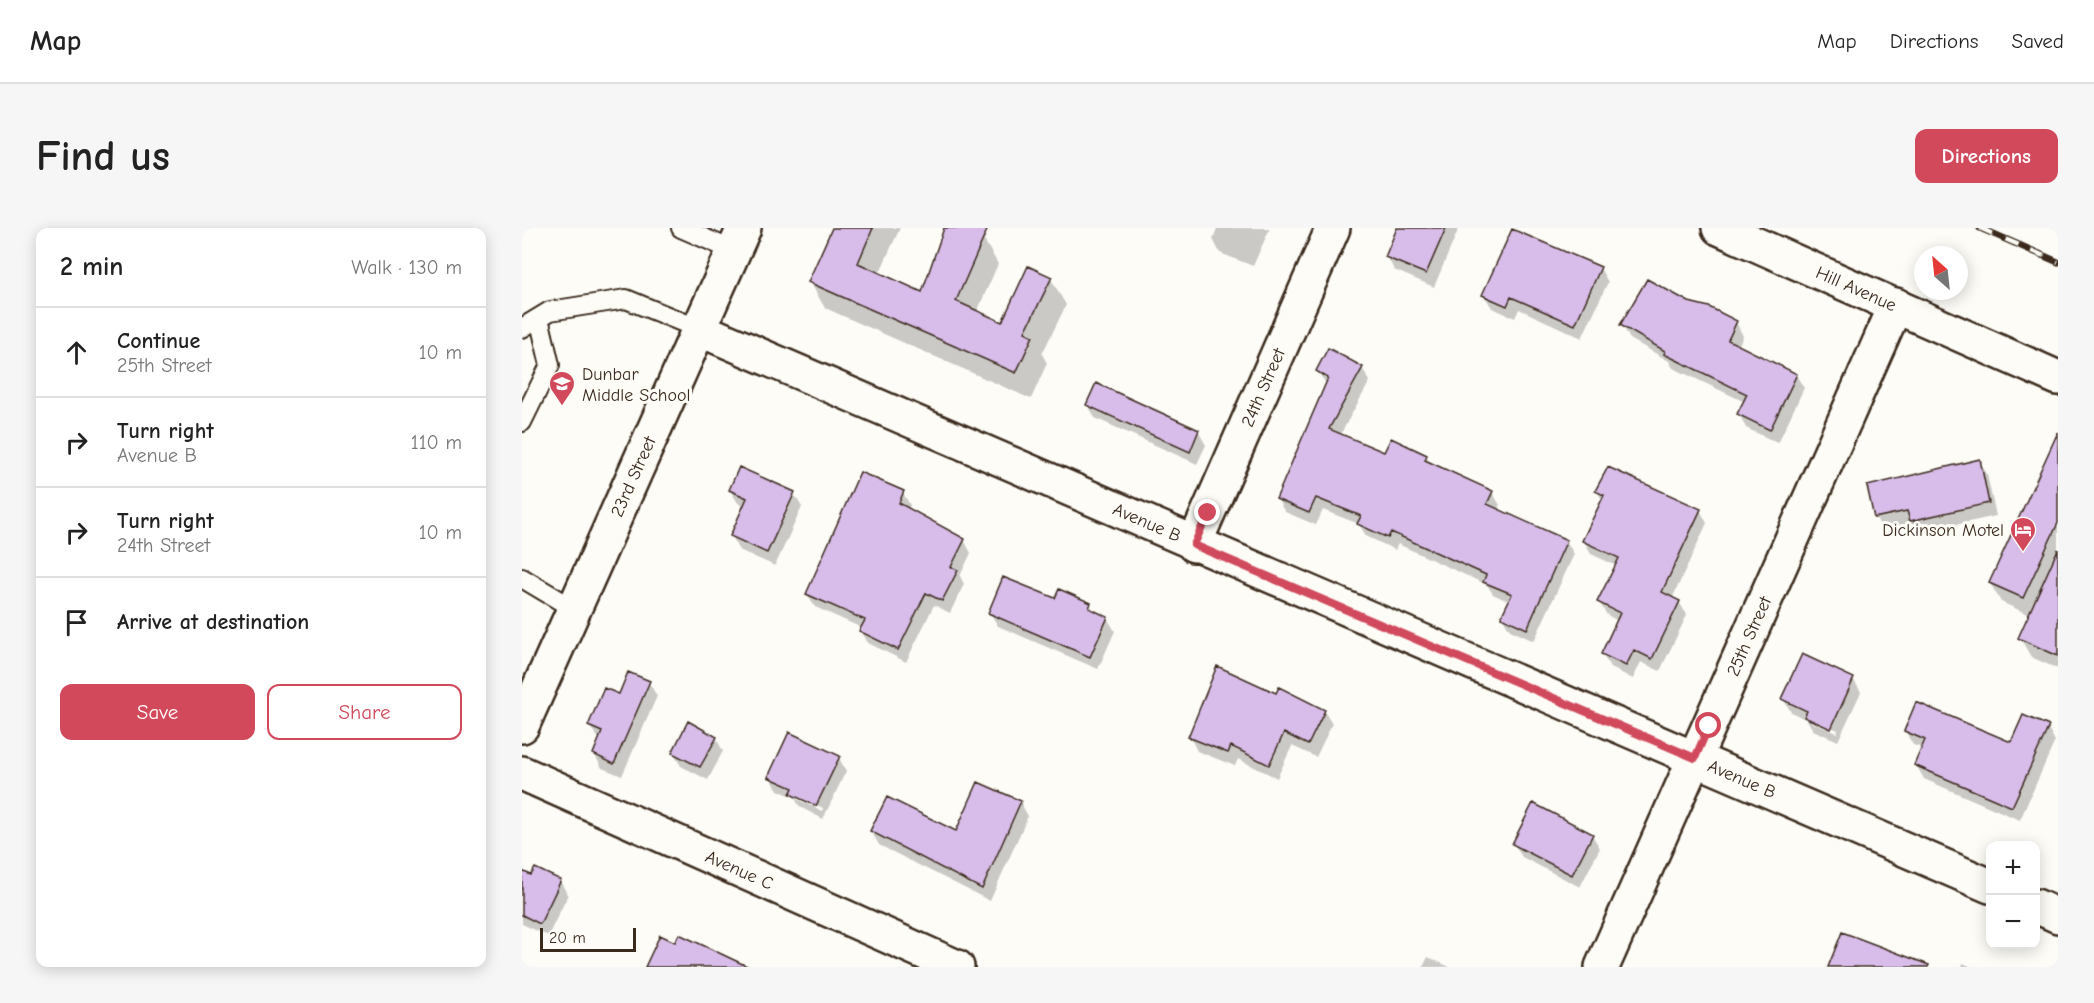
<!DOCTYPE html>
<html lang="en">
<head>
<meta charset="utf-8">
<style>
	body { margin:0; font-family:"Comic Neue",sans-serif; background:#f6f6f6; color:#222 }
	.controls { position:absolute; right:18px; bottom:18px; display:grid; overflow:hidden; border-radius:12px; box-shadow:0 3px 15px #0003 }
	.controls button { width:54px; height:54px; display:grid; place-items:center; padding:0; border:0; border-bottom:2px solid #e0e0e0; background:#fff; color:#222; font:30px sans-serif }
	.compass { position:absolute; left:1392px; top:18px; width:54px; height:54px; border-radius:50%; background:#fff; box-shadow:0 3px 15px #0003; rotate:333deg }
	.scale { position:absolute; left:18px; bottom:15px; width:96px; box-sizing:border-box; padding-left:6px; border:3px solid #3b2a1e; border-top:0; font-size:16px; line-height:21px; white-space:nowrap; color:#3b2a1e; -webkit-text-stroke:4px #fdfcf7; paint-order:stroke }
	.stop { position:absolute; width:18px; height:18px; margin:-14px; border:4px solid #d1495b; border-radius:50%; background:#fff }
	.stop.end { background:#d1495b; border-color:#fff; box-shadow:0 2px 6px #0008 }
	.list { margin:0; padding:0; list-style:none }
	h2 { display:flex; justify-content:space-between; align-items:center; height:78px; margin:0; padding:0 24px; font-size:26px }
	h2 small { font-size:20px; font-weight:400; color:#767676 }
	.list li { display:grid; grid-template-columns:39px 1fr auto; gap:18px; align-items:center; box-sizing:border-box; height:90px; padding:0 24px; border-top:2px solid #e0e0e0 }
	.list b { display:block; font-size:22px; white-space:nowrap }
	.list p { margin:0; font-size:20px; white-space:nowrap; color:#767676 }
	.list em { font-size:20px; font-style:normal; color:#767676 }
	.actions { display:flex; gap:12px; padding:18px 24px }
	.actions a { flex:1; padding:14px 0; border:2px solid #d1495b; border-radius:12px; text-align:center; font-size:21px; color:#d1495b }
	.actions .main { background:#d1495b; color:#fff }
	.icon { flex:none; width:33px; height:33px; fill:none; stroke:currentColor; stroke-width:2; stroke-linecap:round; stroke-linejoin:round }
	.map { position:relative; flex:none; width:1536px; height:739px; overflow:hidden; border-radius:12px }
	header { display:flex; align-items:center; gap:36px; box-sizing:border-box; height:84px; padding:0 30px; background:#fff; border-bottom:2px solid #e0e0e0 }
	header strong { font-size:28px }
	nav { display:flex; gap:33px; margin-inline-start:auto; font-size:21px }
	.intro { display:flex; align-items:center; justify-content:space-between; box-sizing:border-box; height:144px; padding:0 36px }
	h1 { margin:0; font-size:42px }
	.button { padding:15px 27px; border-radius:12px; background:#d1495b; color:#fff; font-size:21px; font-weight:700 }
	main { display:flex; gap:36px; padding:0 36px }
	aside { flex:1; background:#fff; border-radius:12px; box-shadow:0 3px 15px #0003 }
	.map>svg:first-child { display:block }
</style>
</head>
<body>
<header>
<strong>Map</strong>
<nav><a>Map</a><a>Directions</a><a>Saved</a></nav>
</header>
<div class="intro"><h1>Find us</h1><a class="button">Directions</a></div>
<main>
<aside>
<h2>2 min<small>Walk · 130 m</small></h2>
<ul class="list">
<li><svg class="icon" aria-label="ahead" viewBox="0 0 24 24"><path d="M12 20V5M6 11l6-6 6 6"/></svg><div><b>Continue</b><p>25th Street</p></div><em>10 m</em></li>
<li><svg class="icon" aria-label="right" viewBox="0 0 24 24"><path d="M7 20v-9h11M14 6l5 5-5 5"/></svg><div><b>Turn right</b><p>Avenue B</p></div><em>110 m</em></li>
<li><svg class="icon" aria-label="right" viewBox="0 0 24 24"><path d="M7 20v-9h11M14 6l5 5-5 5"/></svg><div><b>Turn right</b><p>24th Street</p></div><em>10 m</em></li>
<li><svg class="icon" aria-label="arrive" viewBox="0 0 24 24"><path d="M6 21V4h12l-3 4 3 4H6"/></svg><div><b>Arrive at destination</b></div></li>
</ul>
<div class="actions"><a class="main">Save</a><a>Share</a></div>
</aside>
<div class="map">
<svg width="1536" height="739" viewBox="0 0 1536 739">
	<rect width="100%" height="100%" fill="#fdfcf7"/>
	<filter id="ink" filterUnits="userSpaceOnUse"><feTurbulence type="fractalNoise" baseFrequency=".0167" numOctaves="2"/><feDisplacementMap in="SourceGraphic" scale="12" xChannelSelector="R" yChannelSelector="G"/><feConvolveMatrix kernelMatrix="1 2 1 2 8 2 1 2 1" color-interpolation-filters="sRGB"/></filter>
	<g filter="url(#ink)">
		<path fill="#0003" fill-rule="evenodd" d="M 312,0 L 378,0 L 357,46 L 401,66 L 424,0 L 433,0 L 461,10 L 476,36 L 455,84 L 480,96 L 529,51 L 544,77 L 520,126 L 525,135 L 509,171 L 303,80 L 288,54 Z
			M 695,0 L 748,0 L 731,38 L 698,25 L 691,11 Z
			M 877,0 L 937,0 L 912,59 L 872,42 L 865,28 Z
			M 1078,40 L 1086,54 L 1060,110 L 997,81 L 993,90 L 970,80 L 962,67 Z
			M 1166,75 L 1214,94 L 1221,108 L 1216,119 L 1274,147 L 1282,160 L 1256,215 L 1224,200 L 1217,186 L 1223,174 L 1151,140 L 1147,133 L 1108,111 L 1100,97 Z
			M 840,140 L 848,153 L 818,207 L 863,226 L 904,229 L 908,235 L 970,264 L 978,277 L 975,282 L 1044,313 L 1052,326 L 1012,413 L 988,402 L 980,389 L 988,374 L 971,366 L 965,357 L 876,316 L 873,322 L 844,308 L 837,296 L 801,282 L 794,297 L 763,284 L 755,271 L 805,157 L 795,143 Z
			M 566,177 L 676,203 L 684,217 L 675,236 L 573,190 Z
			M 1457,233 L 1465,246 L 1474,288 L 1397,305 L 1392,297 L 1361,303 L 1354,290 L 1347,259 Z
			M 1536,239 L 1536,441 L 1509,429 L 1498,410 L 1508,387 L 1479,374 L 1468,355 Z
			M 208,262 L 272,266 L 280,279 L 253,338 L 217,322 L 210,308 L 223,279 L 216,275 Z
			M 1075,263 L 1178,282 L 1185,295 L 1150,371 L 1157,374 L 1165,387 L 1138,443 L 1119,434 L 1111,451 L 1088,439 L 1080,426 L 1096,393 L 1085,387 L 1077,374 L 1095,338 L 1069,326 L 1062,313 L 1081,273 Z
			M 381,265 L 388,277 L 386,282 L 442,312 L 449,325 L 438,348 L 442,356 L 428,385 L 412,377 L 384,434 L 346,415 L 339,403 L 340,400 L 293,379 L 285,366 Z
			M 533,372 L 568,376 L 572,384 L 585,390 L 593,403 L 576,441 L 476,398 L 468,385 Z
			M 1331,451 L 1339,464 L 1316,513 L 1291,502 L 1285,492 L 1269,484 L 1261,471 ZM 1289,491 L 1316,502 L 1315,505 L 1289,494 Z
			M 127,455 L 135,468 L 100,548 L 80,540 L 72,526 L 78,512 L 67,498 L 97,468 Z
			M 754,467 L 802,483 L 810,496 L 794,529 L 770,518 L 755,550 L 716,531 L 713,538 L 675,523 L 668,509 Z
			M 1526,500 L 1533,513 L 1498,592 L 1402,551 L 1394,537 L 1401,520 L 1391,517 L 1383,503 L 1490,516 Z
			M 194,510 L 201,523 L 186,552 L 159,538 L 151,525 Z
			M 317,530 L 324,543 L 301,591 L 278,579 L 272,569 L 256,562 L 248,549 ZM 275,568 L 301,580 L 300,583 L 275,571 Z
			M 498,574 L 506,588 L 468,673 L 357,617 L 349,603 L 434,605 Z
			M 1070,607 L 1078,620 L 1058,659 L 1000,629 L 992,616 Z
			M 14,642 L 38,653 L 46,667 L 26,708 L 0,696 L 0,655 L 10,649 Z
			M 906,729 L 928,739 L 901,739 Z
			M 1441,735 L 1450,739 L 1440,739 Z"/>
		<path fill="#d8bce9" stroke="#3b2a1e" stroke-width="1.5" d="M 310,0 L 351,0 L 336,35 L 400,64 L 422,0 L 466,0 L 434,73 L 480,94 L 506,38 L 530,49 L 503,104 L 511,108 L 494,145 L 286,54 Z
			M 875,0 L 924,0 L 904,46 L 863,29 Z
			M 990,1 L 1079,39 L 1053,97 L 989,69 L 985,78 L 960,67 Z
			M 1125,51 L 1167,74 L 1187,79 L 1215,93 L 1206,112 L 1275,146 L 1248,202 L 1215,186 L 1225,166 L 1142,126 L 1143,123 L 1098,97 Z
			M 806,120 L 841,139 L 807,201 L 862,224 L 869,210 L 905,227 L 903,232 L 971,263 L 965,276 L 1045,312 L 1005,401 L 979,389 L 990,366 L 961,354 L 964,347 L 869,304 L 866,310 L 835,296 L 839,288 L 794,270 L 787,285 L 754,271 L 806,150 L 794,143 Z
			M 574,155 L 677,202 L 668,224 L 564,177 Z
			M 1536,204 L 1536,295 L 1501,370 L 1467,355 Z
			M 1458,231 L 1467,275 L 1388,293 L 1385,283 L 1352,290 L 1345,258 Z
			M 217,239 L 273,264 L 245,325 L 208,308 L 225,270 L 207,262 Z
			M 1086,239 L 1179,281 L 1140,364 L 1158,373 L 1130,431 L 1112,422 L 1104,438 L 1079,426 L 1098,385 L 1075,374 L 1097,330 L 1060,313 L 1082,267 L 1073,263 Z
			M 338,244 L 382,263 L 377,275 L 443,311 L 429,339 L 436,342 L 420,373 L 404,365 L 376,422 L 337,403 L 343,392 L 284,366 Z
			M 1536,321 L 1536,428 L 1496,410 Z
			M 481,349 L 533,370 L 537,361 L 569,375 L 567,380 L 586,389 L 568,429 L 466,385 Z
			M 1280,426 L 1332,450 L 1309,501 L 1282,489 L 1285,483 L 1259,471 Z
			M 695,438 L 754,465 L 757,459 L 803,482 L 786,517 L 762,505 L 747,537 L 709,518 L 706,525 L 666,509 Z
			M 106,444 L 128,453 L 92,536 L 71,526 L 80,504 L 66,498 L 82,460 L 97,466 Z
			M 1394,474 L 1489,514 L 1501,487 L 1527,498 L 1490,579 L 1392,537 L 1403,512 L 1382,503 Z
			M 166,493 L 195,509 L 178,539 L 150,525 Z
			M 267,504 L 318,528 L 294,578 L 268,566 L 271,560 L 246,549 Z
			M 456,554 L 499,573 L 460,661 L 348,603 L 365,569 L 434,603 Z
			M 1011,575 L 1071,606 L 1050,647 L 990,616 Z
			M 13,640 L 39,652 L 18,696 L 0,687 L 0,643 L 9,647 Z
			M 1320,704 L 1407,737 L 1406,739 L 1306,739 Z
			M 157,706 L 227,739 L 123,739 L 138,707 L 153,714 Z"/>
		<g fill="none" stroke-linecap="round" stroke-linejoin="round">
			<defs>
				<path id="service" d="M 159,0 L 212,23
					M 0,100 L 28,83 L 104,71 L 177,101
					M 0,194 L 28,137 L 17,90
					M 0,350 L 52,381"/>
				<g id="minor">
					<path id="s1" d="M 177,101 L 1468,658"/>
					<path id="s2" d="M 672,317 L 811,0"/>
					<path id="s3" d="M 0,498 L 222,0"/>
					<path id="s4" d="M 0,545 L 435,739"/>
					<path d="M 1514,678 L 1536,688"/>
					<path id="s5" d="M 1080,739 L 1374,77"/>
				</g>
				<g id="tertiary">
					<path id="s6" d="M 1197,0 L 1536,150"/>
				</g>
			</defs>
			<use href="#service" stroke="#3b2a1e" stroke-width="22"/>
			<use href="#minor" stroke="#3b2a1e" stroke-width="38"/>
			<use href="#tertiary" stroke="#3b2a1e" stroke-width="38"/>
			<use href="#service" stroke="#fdfcf7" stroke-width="18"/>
			<use href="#minor" stroke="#fdfcf7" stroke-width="33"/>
			<use href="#tertiary" stroke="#fdfcf7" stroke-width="33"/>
			<defs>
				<path id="rail" d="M 1458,0 L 1536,34"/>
			</defs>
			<use href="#rail" stroke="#3b2a1e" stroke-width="7"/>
			<use href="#rail" stroke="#fdfcf7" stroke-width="4.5" stroke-dasharray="14" stroke-linecap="butt"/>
		</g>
	</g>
	<g fill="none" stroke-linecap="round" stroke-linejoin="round" filter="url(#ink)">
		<path stroke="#d1495b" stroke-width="8" d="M 686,285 L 672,317 L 1173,530 L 1187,498"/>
	</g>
	<defs>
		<symbol id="school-pin" viewBox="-11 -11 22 30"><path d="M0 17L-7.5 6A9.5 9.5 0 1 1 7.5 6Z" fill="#d1495b" stroke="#fdfcf7"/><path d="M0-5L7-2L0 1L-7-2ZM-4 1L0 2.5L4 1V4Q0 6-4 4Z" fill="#fff"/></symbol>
		<symbol id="hotel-pin" viewBox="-11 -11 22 30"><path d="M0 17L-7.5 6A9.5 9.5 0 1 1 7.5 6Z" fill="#d1495b" stroke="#fdfcf7"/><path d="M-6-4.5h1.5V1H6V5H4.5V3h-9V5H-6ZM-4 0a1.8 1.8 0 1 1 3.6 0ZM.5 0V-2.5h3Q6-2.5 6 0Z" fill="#fff"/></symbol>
	</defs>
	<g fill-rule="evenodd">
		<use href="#school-pin" x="25" y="141" width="30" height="40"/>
		<use href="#hotel-pin" x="1486" y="287" width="30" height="40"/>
	</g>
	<g text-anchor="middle" stroke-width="6" stroke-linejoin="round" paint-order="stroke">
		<g font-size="18" fill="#3b2a1e" stroke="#fdfcf7">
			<text dy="6" stroke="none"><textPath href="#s6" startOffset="150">Hill Avenue</textPath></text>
			<text dy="6" stroke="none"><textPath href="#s2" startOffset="172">24th Street</textPath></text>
			<text dy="6" stroke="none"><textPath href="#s3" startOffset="273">23rd Street</textPath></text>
			<text dy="6" stroke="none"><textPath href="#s1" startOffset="488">Avenue B</textPath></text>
			<text dy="6" stroke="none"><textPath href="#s5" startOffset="362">25th Street</textPath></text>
			<text dy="6" stroke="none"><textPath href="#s1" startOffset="1136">Avenue B</textPath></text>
			<text dy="6" stroke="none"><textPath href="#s4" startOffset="238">Avenue C</textPath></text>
		</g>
		<g font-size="18" fill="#3b2a1e" stroke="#fdfcf7" text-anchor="start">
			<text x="60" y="152">Dunbar<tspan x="60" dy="21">Middle School</tspan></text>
			<text x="1482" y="308" text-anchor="end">Dickinson Motel</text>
		</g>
	</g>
</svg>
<div class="controls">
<button>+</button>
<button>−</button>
</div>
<svg class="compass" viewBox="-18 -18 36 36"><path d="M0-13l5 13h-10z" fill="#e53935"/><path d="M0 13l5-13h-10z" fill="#767676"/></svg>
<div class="scale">20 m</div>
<div class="stop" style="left:1187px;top:498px"></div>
<div class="stop end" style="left:686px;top:285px"></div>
</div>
</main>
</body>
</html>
